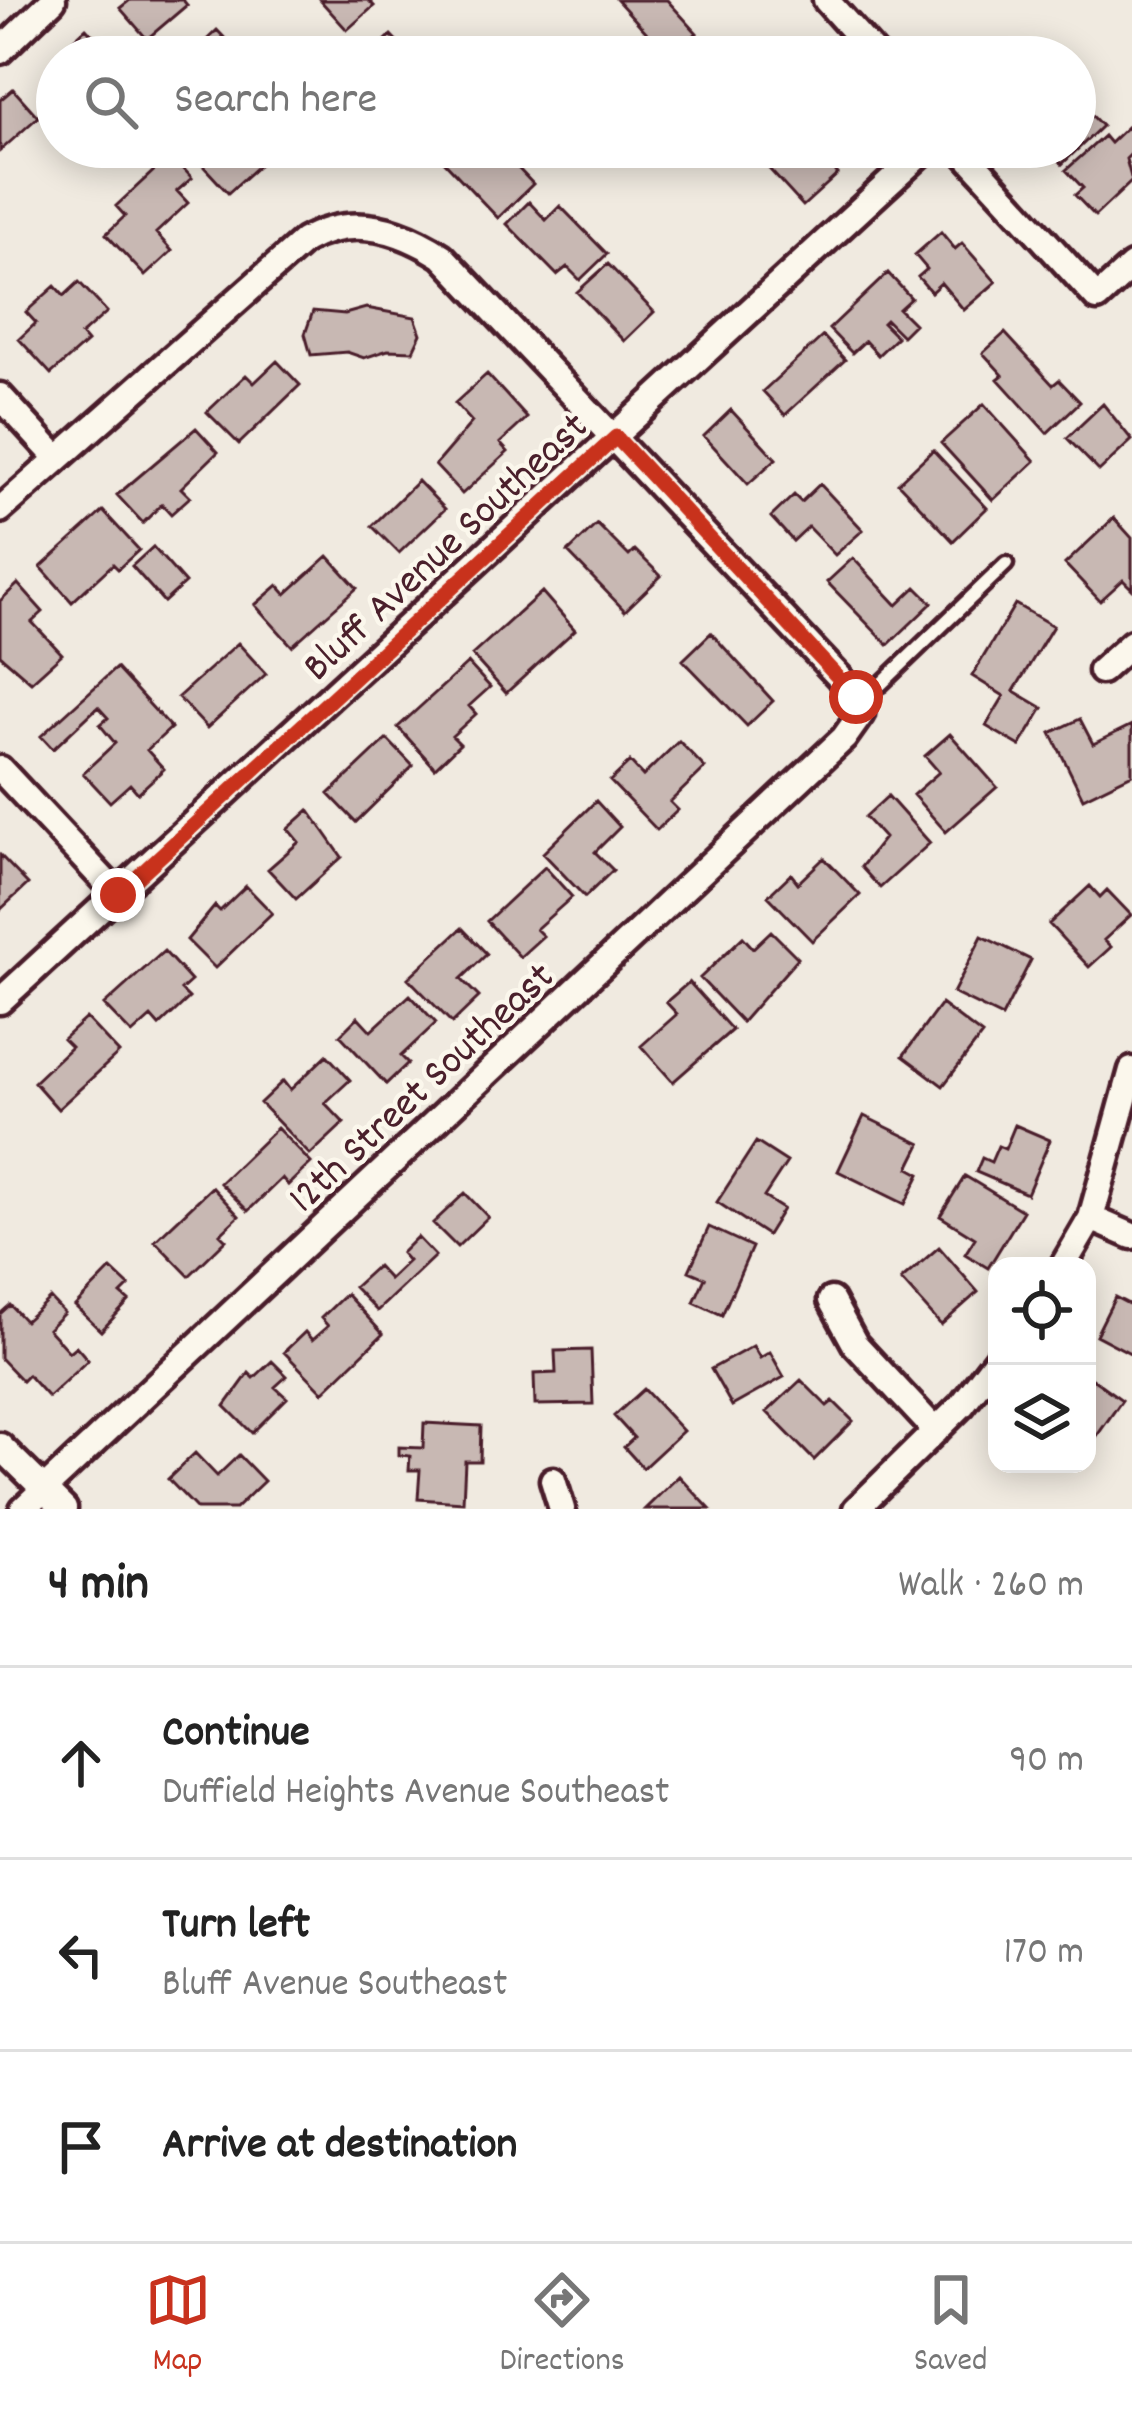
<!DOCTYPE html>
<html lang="en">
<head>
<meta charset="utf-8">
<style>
	body { margin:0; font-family:Dekko,sans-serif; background:#f6f6f6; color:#222 }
	.controls { position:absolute; right:36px; bottom:36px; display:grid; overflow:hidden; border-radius:24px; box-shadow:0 6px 30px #0003 }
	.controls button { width:108px; height:108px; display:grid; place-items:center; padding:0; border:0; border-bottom:3px solid #e0e0e0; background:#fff; color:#222; font:60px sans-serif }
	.stop { position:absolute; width:36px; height:36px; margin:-27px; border:9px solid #c8321e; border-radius:50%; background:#fff }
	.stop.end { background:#c8321e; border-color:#fff; box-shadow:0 3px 12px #0008 }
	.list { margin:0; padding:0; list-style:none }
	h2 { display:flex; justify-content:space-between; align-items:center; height:156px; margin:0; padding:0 48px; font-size:51px }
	h2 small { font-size:39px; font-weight:400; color:#767676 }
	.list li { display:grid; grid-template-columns:78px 1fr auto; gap:36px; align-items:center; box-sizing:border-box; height:192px; padding:0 48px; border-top:3px solid #e0e0e0 }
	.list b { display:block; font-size:45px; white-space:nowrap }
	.list p { margin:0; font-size:39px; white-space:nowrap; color:#767676 }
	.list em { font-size:39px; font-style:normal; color:#767676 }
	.icon { flex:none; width:66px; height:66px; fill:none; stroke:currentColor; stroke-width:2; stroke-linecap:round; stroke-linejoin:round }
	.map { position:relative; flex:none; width:1132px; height:1509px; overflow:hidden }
	.search { position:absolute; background:#fff; box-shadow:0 6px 30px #0003; left:36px; right:36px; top:36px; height:132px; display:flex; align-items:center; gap:30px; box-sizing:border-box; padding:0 42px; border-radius:66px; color:#767676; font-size:45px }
	.sheet { height:732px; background:#fff }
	nav { display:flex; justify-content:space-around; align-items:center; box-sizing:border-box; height:168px; border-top:3px solid #e0e0e0; background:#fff; font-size:33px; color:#767676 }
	nav a { display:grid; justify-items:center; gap:6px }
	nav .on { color:#c8321e }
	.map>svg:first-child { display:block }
</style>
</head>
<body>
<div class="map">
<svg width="1132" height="1509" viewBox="0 0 1132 1509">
	<rect width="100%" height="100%" fill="#f0eae0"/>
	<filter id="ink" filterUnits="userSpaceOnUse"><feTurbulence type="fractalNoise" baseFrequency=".00833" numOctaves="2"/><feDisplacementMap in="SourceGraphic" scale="24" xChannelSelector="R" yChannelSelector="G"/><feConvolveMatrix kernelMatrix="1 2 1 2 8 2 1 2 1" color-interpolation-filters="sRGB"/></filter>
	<g filter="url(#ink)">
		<path fill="#c8b8b3" stroke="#4a1f2b" stroke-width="3" d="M 130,0 L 183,0 L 187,5 L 147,39 L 120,8 Z
			M 320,0 L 368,0 L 374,6 L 347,30 Z
			M 617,0 L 667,0 L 697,33 L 669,57 Z
			M 86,28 L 113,57 L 76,57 L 66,46 Z
			M 217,30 L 239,53 L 235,57 L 201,57 L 195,51 Z
			M 391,35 L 412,57 L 368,57 Z
			M 13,89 L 38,117 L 0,151 L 0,100 Z
			M 1075,98 L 1102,126 L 1062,164 L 1046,147 L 1075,147 Z
			M 1127,127 L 1132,133 L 1132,153 L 1126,159 L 1132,181 L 1095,216 L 1075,195 L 1083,188 L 1066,170 L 1104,136 L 1110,143 Z
			M 206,147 L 279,147 L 228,193 L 195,157 Z
			M 438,147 L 498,147 L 533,184 L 498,218 L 434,151 Z
			M 749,147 L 796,147 L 800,152 L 813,147 L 838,174 L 803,206 Z
			M 171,155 L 192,178 L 177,191 L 188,203 L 156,233 L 172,251 L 145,276 L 106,234 L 125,216 L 116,206 Z
			M 529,202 L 546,220 L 560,206 L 607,254 L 580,280 L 567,267 L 557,275 L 507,224 Z
			M 941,232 L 955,249 L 962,243 L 996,282 L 964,310 L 941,283 L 931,292 L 918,277 L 927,269 L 915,255 Z
			M 608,264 L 654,312 L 624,341 L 577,292 Z
			M 888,273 L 911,298 L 899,309 L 914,324 L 902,336 L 886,320 L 883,323 L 897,337 L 878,355 L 865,341 L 852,353 L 829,329 Z
			M 79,282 L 107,312 L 81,335 L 87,342 L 51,374 L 19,339 L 36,323 L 26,312 L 55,286 L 64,296 Z
			M 366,308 L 415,317 L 421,334 L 413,351 L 388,350 L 364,358 L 347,352 L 311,355 L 305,334 L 313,311 L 345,314 Z
			M 1005,333 L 1053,385 L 1059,380 L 1080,402 L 1047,433 L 998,379 L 1003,375 L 983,353 Z
			M 823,336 L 845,360 L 785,415 L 763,391 Z
			M 277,361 L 300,385 L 239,444 L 207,412 L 246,375 L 254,383 Z
			M 487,374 L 527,418 L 500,443 L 508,452 L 462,494 L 435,465 L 472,422 L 455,403 Z
			M 984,404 L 1035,461 L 993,500 L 941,443 Z
			M 1103,404 L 1132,440 L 1099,471 L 1067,438 Z
			M 731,410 L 776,459 L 748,484 L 704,436 Z
			M 196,428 L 218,452 L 181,488 L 190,497 L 171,514 L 162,504 L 143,523 L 117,495 Z
			M 933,450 L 987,508 L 953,541 L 898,483 Z
			M 418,481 L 445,509 L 399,553 L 372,526 Z
			M 820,484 L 863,530 L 835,555 L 808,527 L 793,541 L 771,517 L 794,495 L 801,502 Z
			M 103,511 L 139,550 L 118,569 L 113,564 L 72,602 L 41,567 Z
			M 1114,518 L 1132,538 L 1132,589 L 1123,580 L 1100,601 L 1065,564 Z
			M 597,524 L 629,556 L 635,550 L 661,576 L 625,611 L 568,552 Z
			M 153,547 L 185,583 L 164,602 L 132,566 Z
			M 328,556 L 357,588 L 292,646 L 255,605 L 278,585 L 286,594 Z
			M 853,558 L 897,605 L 916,587 L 932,603 L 888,645 L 827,582 Z
			M 18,584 L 43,612 L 32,622 L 62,654 L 31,682 L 0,655 L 0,601 Z
			M 542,592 L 575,630 L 506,693 L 472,655 Z
			M 1015,604 L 1053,626 L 1014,691 L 1043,708 L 1020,746 L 986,726 L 1004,696 L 972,676 Z
			M 711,633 L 773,701 L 747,726 L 683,660 Z
			M 238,643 L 266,674 L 207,728 L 178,697 Z
			M 468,663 L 490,687 L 469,706 L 476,714 L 452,736 L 460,744 L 435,768 L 398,727 Z
			M 116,668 L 171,728 L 147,750 L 164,769 L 138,793 L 130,784 L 110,802 L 83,773 L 115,743 L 100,725 L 108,718 L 98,707 L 53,749 L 41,736 Z
			M 1080,719 L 1093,744 L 1132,725 L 1132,774 L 1083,798 L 1051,733 Z
			M 950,734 L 997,787 L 946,832 L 913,795 L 939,772 L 925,756 Z
			M 387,739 L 413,766 L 356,822 L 329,794 Z
			M 679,741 L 705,768 L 670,802 L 678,810 L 657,830 L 610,781 L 630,762 L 643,776 Z
			M 888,796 L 930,843 L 880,888 L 861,867 L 884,838 L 865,817 Z
			M 596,801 L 620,827 L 595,852 L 613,870 L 585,897 L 543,853 Z
			M 309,810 L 342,857 L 296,899 L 268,869 L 299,842 L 288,829 Z
			M 0,855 L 28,884 L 0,910 Z
			M 824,858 L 860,895 L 812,941 L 768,896 L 791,874 L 798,883 Z
			M 545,867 L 572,897 L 536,929 L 543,936 L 520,957 L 487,921 Z
			M 246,886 L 272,913 L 215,968 L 187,940 L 215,906 L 220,911 Z
			M 1090,886 L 1100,897 L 1107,890 L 1131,915 L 1104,940 L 1111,947 L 1089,967 L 1049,924 Z
			M 462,928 L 487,954 L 461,979 L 479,997 L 452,1023 L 408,978 Z
			M 771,931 L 798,958 L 742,1022 L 700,978 L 743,937 L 753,948 Z
			M 982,936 L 1031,960 L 1002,1017 L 953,993 Z
			M 164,951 L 191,981 L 181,990 L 189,998 L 159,1026 L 151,1017 L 132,1034 L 104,1005 Z
			M 689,982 L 732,1030 L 673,1082 L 641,1046 L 677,1014 L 666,1002 Z
			M 410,995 L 436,1023 L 401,1056 L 408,1063 L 386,1084 L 340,1035 L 358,1017 L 371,1031 Z
			M 941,1004 L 982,1035 L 943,1086 L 903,1056 Z
			M 86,1018 L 119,1053 L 58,1109 L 34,1082 L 71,1047 L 63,1039 Z
			M 327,1055 L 350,1080 L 325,1103 L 344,1123 L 310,1155 L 260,1103 L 283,1081 L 290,1090 Z
			M 864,1116 L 921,1144 L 909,1168 L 920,1174 L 905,1204 L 838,1171 Z
			M 1015,1125 L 1050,1140 L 1027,1194 L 976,1172 L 982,1158 L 991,1162 L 998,1146 L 1005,1149 Z
			M 277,1128 L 311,1163 L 288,1185 L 282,1178 L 248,1211 L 220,1183 Z
			M 756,1142 L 787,1162 L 764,1197 L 783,1209 L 767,1235 L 717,1202 Z
			M 965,1176 L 1023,1211 L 988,1268 L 965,1254 L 975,1238 L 940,1216 Z
			M 212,1187 L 239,1216 L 220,1234 L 226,1240 L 189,1276 L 155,1241 Z
			M 465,1193 L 488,1217 L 457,1247 L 433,1223 Z
			M 709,1227 L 752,1247 L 722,1315 L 694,1302 L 705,1278 L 689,1271 Z
			M 417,1237 L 435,1256 L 377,1311 L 354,1287 L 377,1266 L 389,1279 L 408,1261 L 401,1253 Z
			M 939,1247 L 978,1292 L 941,1325 L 901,1280 Z
			M 111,1269 L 129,1286 L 121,1294 L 129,1301 L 101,1331 L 75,1306 Z
			M 346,1294 L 383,1334 L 323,1392 L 284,1352 L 305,1332 L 312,1340 L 328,1326 L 321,1318 Z
			M 1115,1297 L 1132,1306 L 1132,1354 L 1096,1335 Z
			M 50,1298 L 64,1313 L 48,1329 L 69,1352 L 76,1346 L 88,1360 L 48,1397 L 28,1375 L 22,1381 L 0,1358 L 0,1314 L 10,1305 L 25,1321 Z
			M 753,1346 L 760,1358 L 770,1352 L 784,1377 L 732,1406 L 711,1369 Z
			M 591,1350 L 593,1404 L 535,1405 L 534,1374 L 556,1373 L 555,1351 Z
			M 272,1361 L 287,1376 L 275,1387 L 287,1398 L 252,1433 L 225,1406 L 249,1373 L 254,1378 Z
			M 1087,1375 L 1122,1400 L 1087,1450 Z
			M 801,1380 L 827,1406 L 833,1401 L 853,1421 L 814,1460 L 767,1412 Z
			M 644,1389 L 683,1431 L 643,1468 L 624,1447 L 634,1438 L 614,1416 Z
			M 424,1423 L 481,1426 L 480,1461 L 465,1461 L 463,1502 L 418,1499 L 420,1470 L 409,1470 L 410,1456 L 399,1455 L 399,1447 L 423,1448 Z
			M 195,1453 L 217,1476 L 239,1455 L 264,1481 L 235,1509 L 197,1509 L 168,1479 Z
			M 679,1476 L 710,1509 L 645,1509 Z"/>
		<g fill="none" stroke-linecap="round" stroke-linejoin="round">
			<defs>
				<path id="service" d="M 856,697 L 881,684 L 1006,564"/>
				<path id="minor" d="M 826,0 L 877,57
					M 0,51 L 53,0
					M 959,147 L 1097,298 L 1132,266
					M 0,396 L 57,458
					M 0,510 L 304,241 C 351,214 399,228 442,256 L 843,681 L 861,714 L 844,738 L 23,1509
					M 1101,671 L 1132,643
					M 0,769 L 118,895
					M 0,1001 L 928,147
					M 1091,1218 L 1132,1236
					M 1063,1266 L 1091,1218 L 1132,1070
					M 831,1300 L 855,1344 L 936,1431
					M 0,1446 L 64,1509
					M 553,1480 L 562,1509
					M 856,1509 L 962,1405 L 997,1359"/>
			</defs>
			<use href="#service" stroke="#4a1f2b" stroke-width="21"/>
			<use href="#minor" stroke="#4a1f2b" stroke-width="33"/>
			<use href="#service" stroke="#fbf7ec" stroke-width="12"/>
			<use href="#minor" stroke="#fbf7ec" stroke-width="24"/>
		</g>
	</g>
	<g fill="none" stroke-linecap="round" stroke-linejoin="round" filter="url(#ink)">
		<path stroke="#c8321e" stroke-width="15" d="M 118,895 L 616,437 L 856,697"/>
	</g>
	<g text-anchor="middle" stroke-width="9" stroke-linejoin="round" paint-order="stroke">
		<g font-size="42" fill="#4a1f2b" stroke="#fbf7ec">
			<text transform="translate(443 544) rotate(-43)" y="15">Bluff Avenue Southeast</text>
			<text transform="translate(419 1085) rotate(-43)" y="15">12th Street Southeast</text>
		</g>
	</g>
</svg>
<div class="controls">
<button><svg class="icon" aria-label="locate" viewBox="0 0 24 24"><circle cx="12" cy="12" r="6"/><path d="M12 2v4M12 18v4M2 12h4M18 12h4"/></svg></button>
<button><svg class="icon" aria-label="layers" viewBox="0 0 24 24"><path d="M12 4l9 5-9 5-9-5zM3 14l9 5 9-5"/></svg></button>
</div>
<div class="stop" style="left:856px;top:697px"></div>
<div class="stop end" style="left:118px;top:895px"></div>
<div class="search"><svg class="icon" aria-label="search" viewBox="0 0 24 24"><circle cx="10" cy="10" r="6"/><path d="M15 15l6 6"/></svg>Search here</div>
</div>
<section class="sheet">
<h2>4 min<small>Walk · 260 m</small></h2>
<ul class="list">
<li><svg class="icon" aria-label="ahead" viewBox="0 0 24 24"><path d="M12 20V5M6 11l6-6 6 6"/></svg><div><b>Continue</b><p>Duffield Heights Avenue Southeast</p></div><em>90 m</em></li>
<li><svg class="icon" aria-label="left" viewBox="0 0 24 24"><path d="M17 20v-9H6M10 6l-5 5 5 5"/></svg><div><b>Turn left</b><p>Bluff Avenue Southeast</p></div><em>170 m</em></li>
<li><svg class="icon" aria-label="arrive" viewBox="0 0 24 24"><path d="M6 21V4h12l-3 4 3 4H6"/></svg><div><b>Arrive at destination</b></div></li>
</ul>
</section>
<nav>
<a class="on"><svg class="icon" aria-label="map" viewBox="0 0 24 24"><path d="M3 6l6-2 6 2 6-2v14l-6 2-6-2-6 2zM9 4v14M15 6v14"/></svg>Map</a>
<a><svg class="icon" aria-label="directions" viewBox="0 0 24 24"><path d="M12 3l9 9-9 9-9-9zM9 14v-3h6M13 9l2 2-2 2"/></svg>Directions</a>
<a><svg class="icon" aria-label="saved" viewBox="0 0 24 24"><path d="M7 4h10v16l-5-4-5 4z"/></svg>Saved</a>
</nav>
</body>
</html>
